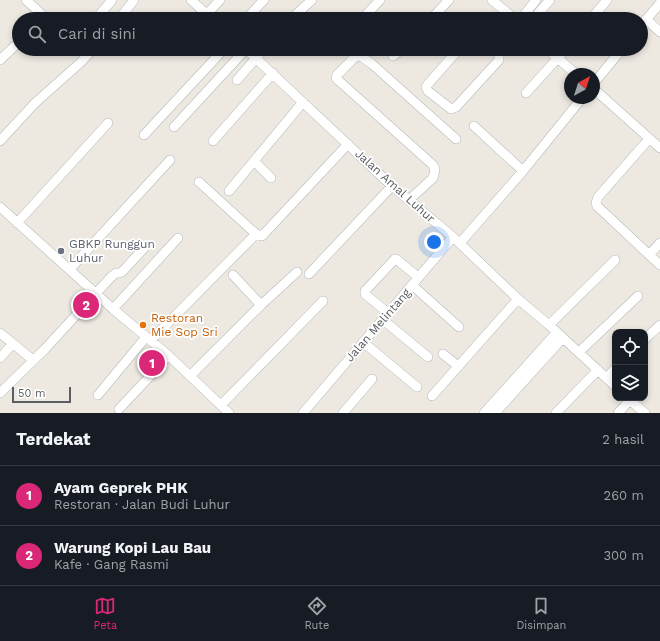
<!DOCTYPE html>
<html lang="id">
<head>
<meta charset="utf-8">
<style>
	body { margin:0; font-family:"Work Sans",sans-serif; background:#20242c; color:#f1f3f6 }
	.controls { position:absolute; right:12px; bottom:12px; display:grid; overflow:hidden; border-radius:8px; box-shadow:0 2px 6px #0003 }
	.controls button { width:36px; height:36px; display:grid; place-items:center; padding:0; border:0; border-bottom:1px solid #363941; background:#171b24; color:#f1f3f6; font:20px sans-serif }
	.compass { position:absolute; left:564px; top:68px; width:36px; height:36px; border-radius:50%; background:#171b24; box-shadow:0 2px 6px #0003; rotate:39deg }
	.scale { position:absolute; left:12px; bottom:10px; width:59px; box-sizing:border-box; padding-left:4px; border:2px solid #5a5e62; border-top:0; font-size:11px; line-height:14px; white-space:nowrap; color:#5a5e62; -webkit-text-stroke:3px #fff; paint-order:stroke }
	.you { position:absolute; left:434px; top:242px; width:14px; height:14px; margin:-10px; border:3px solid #fff; border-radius:50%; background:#1a73e8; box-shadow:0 0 0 6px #1a73e833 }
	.badge { display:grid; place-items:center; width:26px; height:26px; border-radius:50%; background:#db2777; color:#fff; font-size:13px; font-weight:700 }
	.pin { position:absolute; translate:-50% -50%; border:2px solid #fff; box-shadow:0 1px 4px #0006 }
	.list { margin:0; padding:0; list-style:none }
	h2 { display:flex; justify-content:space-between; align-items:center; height:52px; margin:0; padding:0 16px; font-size:17px }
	h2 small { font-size:13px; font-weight:400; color:#9ea1a6 }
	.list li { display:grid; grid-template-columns:26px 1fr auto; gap:12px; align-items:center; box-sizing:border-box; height:60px; padding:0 16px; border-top:1px solid #363941 }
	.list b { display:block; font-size:15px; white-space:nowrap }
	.list p { margin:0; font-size:13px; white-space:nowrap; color:#9ea1a6 }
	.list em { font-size:13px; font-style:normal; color:#9ea1a6 }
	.icon { flex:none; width:22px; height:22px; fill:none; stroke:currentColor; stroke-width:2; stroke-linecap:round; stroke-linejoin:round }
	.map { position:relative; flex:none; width:660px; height:413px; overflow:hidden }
	.search { position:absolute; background:#171b24; box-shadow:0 2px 6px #0003; left:12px; right:12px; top:12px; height:44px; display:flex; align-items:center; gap:10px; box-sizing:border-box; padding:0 14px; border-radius:22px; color:#9ea1a6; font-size:15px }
	.sheet { height:172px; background:#171b24 }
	nav { display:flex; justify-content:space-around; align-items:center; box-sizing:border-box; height:56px; border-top:1px solid #363941; background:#171b24; font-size:11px; color:#9ea1a6 }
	nav a { display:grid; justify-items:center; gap:2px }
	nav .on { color:#db2777 }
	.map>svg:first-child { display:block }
</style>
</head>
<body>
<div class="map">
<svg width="660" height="413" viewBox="0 0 660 413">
	<rect width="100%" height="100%" fill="#ede9e1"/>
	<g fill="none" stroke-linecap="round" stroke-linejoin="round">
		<defs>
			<path id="street" d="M 26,0 L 47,19
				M 191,0 L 212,19
				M 492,0 L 515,19
				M 207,14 L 220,0
				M 96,19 L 112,0
				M 119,19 L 134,0
				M 246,19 L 264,0
				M 291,19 L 312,0
				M 362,19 L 380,0
				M 431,19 L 449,0
				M 521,19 L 536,0
				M 533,19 L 550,0
				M 591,19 L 607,0
				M 646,19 L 660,32
				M 641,26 L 660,3
				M 246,49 L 392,186 L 453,237 L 518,299 L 549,325 L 615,386
				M 459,49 L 428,84 L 426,87 L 428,91 L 451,109 L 456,107 L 499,60 L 499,54 L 495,49
				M 547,49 L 576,74
				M 393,56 L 402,49
				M 0,60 L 19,42
				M 237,80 L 264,49
				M 594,83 L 622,49
				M 594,89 L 660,148
				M 526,93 L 566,49
				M 474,126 L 523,171
				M 174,127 L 246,49
				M 144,135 L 224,49
				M 649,139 L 598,197 L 596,203 L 597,206 L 660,265
				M 0,141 L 35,103 L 80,63 L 93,49
				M 213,141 L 273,73
				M 254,161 L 271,178
				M 199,182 L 256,234 L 262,236 L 348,144
				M 229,191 L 303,102
				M 409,200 L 433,178 L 435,170 L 433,165 L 339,81 L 336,78 L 337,75 L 353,59 L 359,55 L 372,64 L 456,139
				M 0,207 L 113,309 L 168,355 L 229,413
				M 17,223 L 108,123
				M 460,243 L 523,171 L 582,98
				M 649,255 L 660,243
				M 70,269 L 170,160
				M 309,274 L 392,186
				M 233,275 L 261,305 L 297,272
				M 412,285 L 459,327
				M 113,309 L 178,238
				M 388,313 L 365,294 L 365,291 L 395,259 L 396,259 L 418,277
				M 382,319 L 428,357
				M 549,325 L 615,260
				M 0,333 L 33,360
				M 645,339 L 660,325
				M 151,340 L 256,234
				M 363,342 L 417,387
				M 579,352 L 638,296
				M 443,354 L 458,366
				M 0,358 L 9,348
				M 190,376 L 261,305
				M 606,378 L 615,369
				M 0,393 L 45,349 L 111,277 L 116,273 L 119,273 L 122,272 L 144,248
				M 98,395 L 146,337
				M 432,396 L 518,299
				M 627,398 L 645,413
				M 221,405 L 323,301
				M 119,409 L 153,373 L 168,355
				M 303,413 L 453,237
				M 343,413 L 372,379
				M 484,413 L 557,332
				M 495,413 L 563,338
				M 556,413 L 598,370
				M 618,413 L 630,400"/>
		</defs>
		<use href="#street" stroke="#b4b8bc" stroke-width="10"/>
		<use href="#street" stroke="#fff" stroke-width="9"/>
	</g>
	<circle fill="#6b7280" stroke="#fff" stroke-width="1.5" cx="61" cy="251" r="4"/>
	<circle fill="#e8710a" stroke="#fff" stroke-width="1.5" cx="143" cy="325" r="4"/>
	<g text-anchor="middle" stroke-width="3.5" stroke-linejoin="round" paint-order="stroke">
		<g font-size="12" fill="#5a5e62" stroke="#fff">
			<text transform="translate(395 186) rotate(42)" y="4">Jalan Amal Luhur</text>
			<text transform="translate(378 325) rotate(-49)" y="4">Jalan Melintang</text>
		</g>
		<g font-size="12" fill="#5b616d" stroke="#fff" text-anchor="start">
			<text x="69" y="248">GBKP Runggun<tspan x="69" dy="14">Luhur</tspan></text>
		</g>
		<g font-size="12" fill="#c56008" stroke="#fff" text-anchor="start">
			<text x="151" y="322">Restoran<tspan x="151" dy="14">Mie Sop Sri</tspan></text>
		</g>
	</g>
</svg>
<div class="controls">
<button><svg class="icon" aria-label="locate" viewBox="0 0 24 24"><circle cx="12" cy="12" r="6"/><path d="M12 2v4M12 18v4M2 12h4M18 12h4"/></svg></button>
<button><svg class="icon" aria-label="layers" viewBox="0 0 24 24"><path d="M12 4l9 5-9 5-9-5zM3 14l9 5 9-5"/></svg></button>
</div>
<svg class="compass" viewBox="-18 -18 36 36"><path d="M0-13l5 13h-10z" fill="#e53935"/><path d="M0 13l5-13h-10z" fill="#9ea1a6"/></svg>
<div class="scale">50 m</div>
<div class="you"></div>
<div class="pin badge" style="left:152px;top:363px">1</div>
<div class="pin badge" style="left:86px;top:305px">2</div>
<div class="search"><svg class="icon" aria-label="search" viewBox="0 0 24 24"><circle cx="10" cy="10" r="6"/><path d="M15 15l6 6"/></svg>Cari di sini</div>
</div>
<section class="sheet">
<h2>Terdekat<small>2 hasil</small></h2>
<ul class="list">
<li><span class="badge">1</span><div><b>Ayam Geprek PHK</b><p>Restoran · Jalan Budi Luhur</p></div><em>260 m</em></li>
<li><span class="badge">2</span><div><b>Warung Kopi Lau Bau</b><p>Kafe · Gang Rasmi</p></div><em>300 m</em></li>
</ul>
</section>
<nav>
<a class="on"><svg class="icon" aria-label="map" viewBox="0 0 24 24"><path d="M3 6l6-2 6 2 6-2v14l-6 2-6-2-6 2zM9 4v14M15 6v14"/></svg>Peta</a>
<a><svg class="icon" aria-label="directions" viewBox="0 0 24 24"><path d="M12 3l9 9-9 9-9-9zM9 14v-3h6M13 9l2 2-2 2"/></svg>Rute</a>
<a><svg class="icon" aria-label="saved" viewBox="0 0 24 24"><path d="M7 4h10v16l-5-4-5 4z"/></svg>Disimpan</a>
</nav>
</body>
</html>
